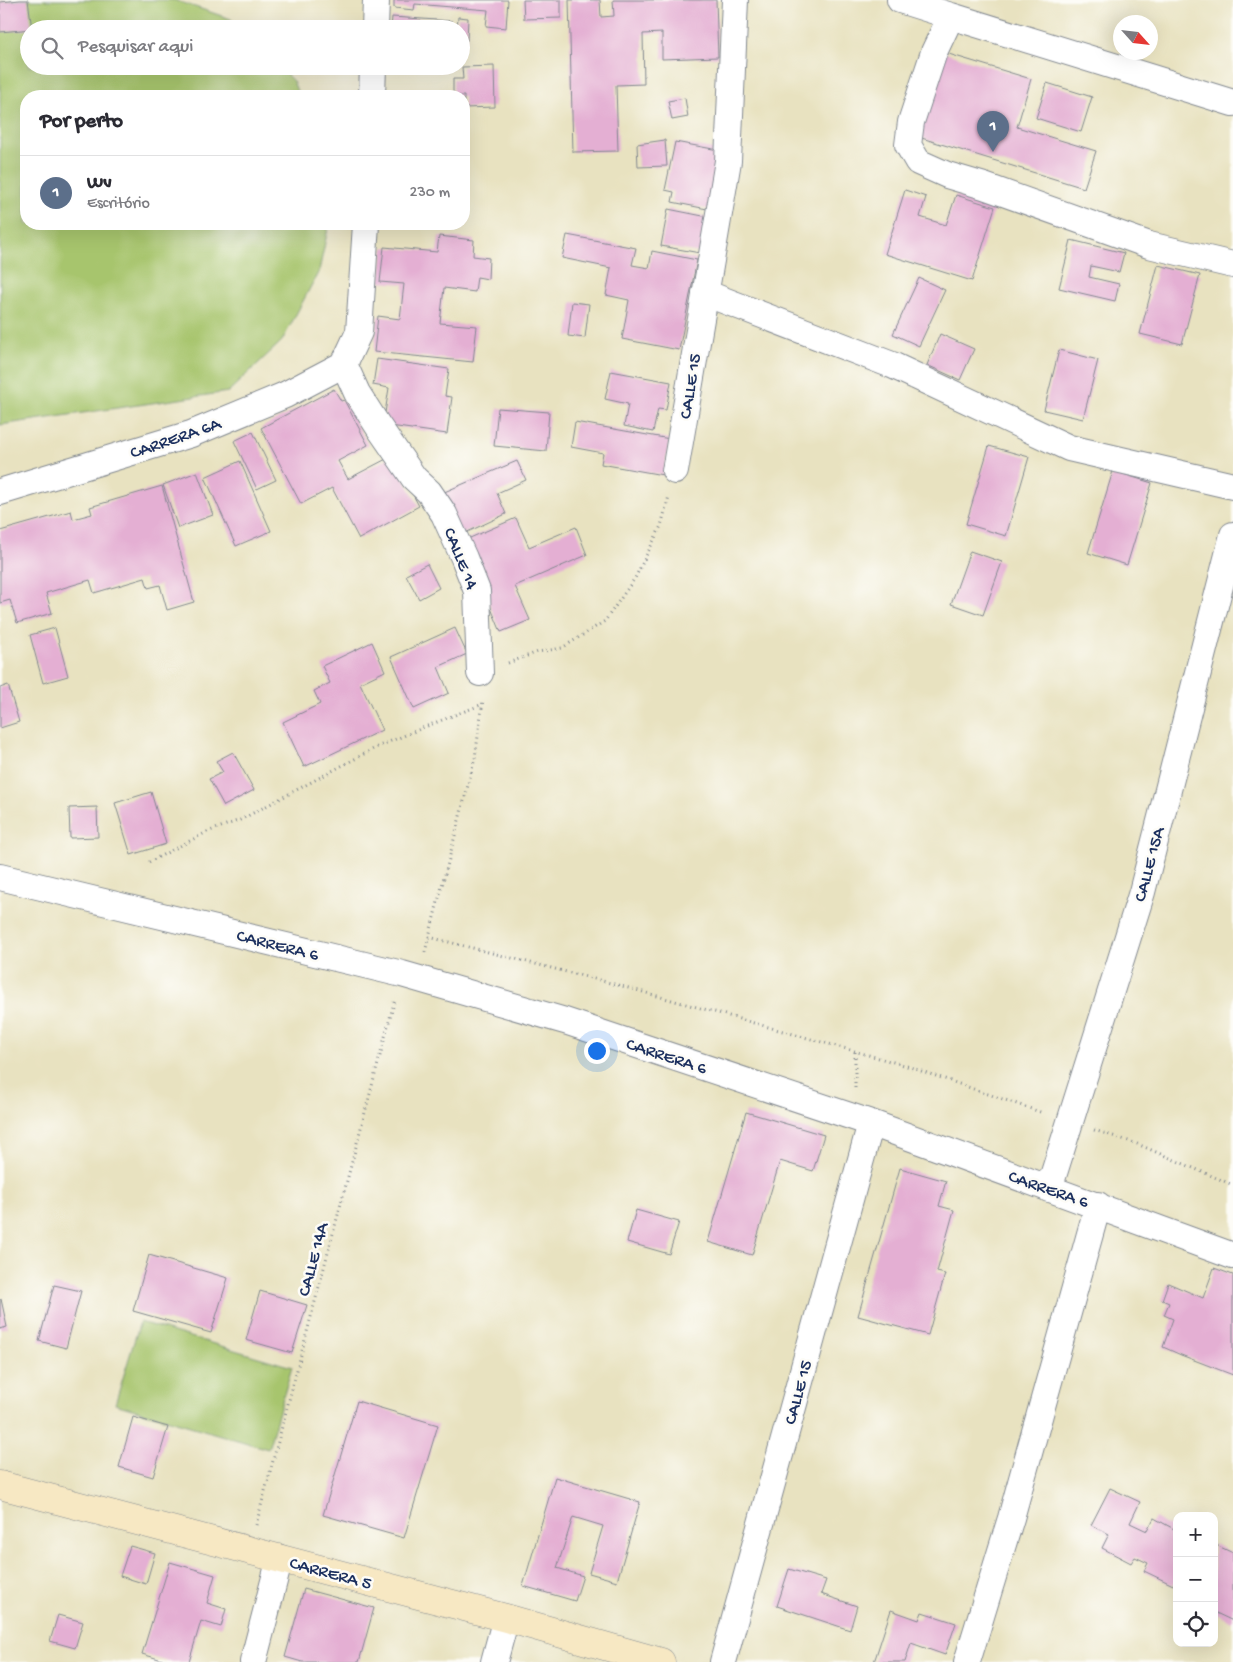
<!DOCTYPE html>
<html lang="pt">
<head>
<meta charset="utf-8">
<style>
	body { margin:0; font-family:"Gochi Hand",sans-serif; background:#f7f7f7; color:#2b2b33 }
	.controls { position:absolute; right:15px; bottom:15px; display:grid; overflow:hidden; border-radius:10px; box-shadow:0 5px 20px #0002 }
	.controls button { width:45px; height:45px; display:grid; place-items:center; padding:0; border:0; border-bottom:1px solid #e1e1e2; background:#fff; color:#2b2b33; font:25px sans-serif }
	.compass { position:absolute; left:1113px; top:15px; width:45px; height:45px; border-radius:50%; background:#fff; box-shadow:0 5px 20px #0002; rotate:117deg }
	.you { position:absolute; left:596px; top:1050px; width:18px; height:18px; margin:-12px; border:4px solid #fff; border-radius:50%; background:#1a73e8; box-shadow:0 0 0 8px #1a73e833 }
	.badge { display:grid; place-items:center; width:32px; height:32px; border-radius:50%; background:#c8321e; color:#fff; font-size:16px; font-weight:700 }
	.pin { position:absolute; translate:-50% -41px; filter:drop-shadow(0 1px 2px #0008) }
	.pin::after { content:''; position:absolute; top:26px; width:18px; height:15px; background:inherit; clip-path:polygon(0 0,100% 0,50% 100%) }
	.list { margin:0; padding:0; list-style:none }
	h2 { display:flex; justify-content:space-between; align-items:center; height:65px; margin:0; padding:0 20px; font-size:21px }
	h2 small { font-size:16px; font-weight:400; color:#7c7c81 }
	.list li { display:grid; grid-template-columns:32px 1fr auto; gap:15px; align-items:center; box-sizing:border-box; height:75px; padding:0 20px; border-top:1px solid #e1e1e2 }
	.list b { display:block; font-size:19px; white-space:nowrap }
	.list p { margin:0; font-size:16px; white-space:nowrap; color:#7c7c81 }
	.list em { font-size:16px; font-style:normal; color:#7c7c81 }
	.icon { flex:none; width:28px; height:28px; fill:none; stroke:currentColor; stroke-width:2; stroke-linecap:round; stroke-linejoin:round }
	.map { position:relative; flex:none; width:1233px; height:1662px; overflow:hidden }
	.search { position:absolute; background:#fff; box-shadow:0 5px 20px #0002; left:20px; top:20px; width:450px; height:55px; display:flex; align-items:center; gap:12px; box-sizing:border-box; padding:0 18px; border-radius:28px; color:#7c7c81; font-size:19px }
	.panel { position:absolute; background:#fff; box-shadow:0 5px 20px #0002; left:20px; top:90px; width:450px; height:140px; border-radius:20px }
	.map>svg:first-child { display:block }
</style>
</head>
<body>
<div class="map">
<svg width="1233" height="1662" viewBox="0 0 1233 1662">
	<rect width="100%" height="100%" fill="#fdfcf7"/>
	<filter id="ink" filterUnits="userSpaceOnUse"><feTurbulence type="fractalNoise" baseFrequency=".02" numOctaves="2"/><feDisplacementMap in="SourceGraphic" scale="10" xChannelSelector="R" yChannelSelector="G"/><feConvolveMatrix kernelMatrix="1 2 1 2 8 2 1 2 1" color-interpolation-filters="sRGB"/></filter>
	<filter id="wash" filterUnits="userSpaceOnUse"><feTurbulence type="fractalNoise" baseFrequency=".0096" numOctaves="4" result="noise"/><feDisplacementMap in="SourceGraphic" scale="20" xChannelSelector="R" yChannelSelector="G"/><feGaussianBlur stdDeviation="1.12" result="paint"/><feColorMatrix in="noise" values="0 0 0 0 0 0 0 0 0 0 0 0 0 0 0 0 0 1.4 0 .05"/><feComposite in="paint" operator="in"/></filter>
	<g filter="url(#wash)">
		<rect width="100%" height="100%" fill="#e8e2c0"/>
		<path fill="#a7c56d" stroke="#617a66" d="M 20,0 L 174,0 L 231,19 L 240,29 L 29,29 L 29,66 L 278,66 L 293,81 L 299,96 L 26,96 L 26,224 L 329,224 L 319,271 L 282,341 L 228,392 L 0,425 L 0,2 Z
			M 140,1322 L 292,1367 L 268,1449 L 115,1404 Z"/>
		<g id="blocks">
			<path fill="#e4afd3" d="M 20,0 L 28,0 L 32,29 L 0,32 L 0,2 Z
				M 394,0 L 508,0 L 506,28 L 486,26 L 488,10 L 415,4 L 414,10 L 394,8 Z
				M 523,0 L 561,0 L 561,18 L 524,19 Z
				M 569,0 L 600,0 L 601,17 L 614,16 L 613,0 L 716,0 L 718,57 L 662,59 L 662,33 L 643,34 L 644,84 L 616,85 L 618,151 L 573,152 Z
				M 392,17 L 452,21 L 451,29 L 391,29 Z
				M 458,17 L 468,18 L 467,41 L 461,41 L 461,29 L 457,29 Z
				M 942,52 L 1031,79 L 1017,127 L 1096,151 L 1084,188 L 915,136 Z
				M 494,66 L 495,107 L 464,108 L 464,96 L 453,96 L 453,79 L 463,79 L 462,67 Z
				M 1047,83 L 1092,97 L 1081,132 L 1036,118 Z
				M 685,98 L 688,117 L 672,120 L 668,101 Z
				M 665,140 L 667,166 L 638,167 L 637,144 Z
				M 675,142 L 724,151 L 712,210 L 672,202 L 674,192 L 665,190 Z
				M 464,180 L 468,180 L 465,213 L 464,213 Z
				M 905,190 L 926,197 L 920,217 L 946,225 L 956,195 L 995,207 L 972,281 L 885,254 Z
				M 668,209 L 708,217 L 700,253 L 661,246 Z
				M 567,235 L 636,248 L 632,265 L 649,268 L 652,251 L 697,260 L 679,350 L 622,339 L 629,300 L 606,295 L 611,268 L 562,258 Z
				M 439,236 L 474,240 L 473,256 L 489,258 L 488,279 L 477,277 L 475,292 L 444,288 L 440,323 L 477,326 L 473,362 L 374,352 L 378,316 L 400,319 L 404,284 L 380,282 L 384,247 L 437,252 Z
				M 1071,240 L 1124,253 L 1119,272 L 1091,266 L 1089,277 L 1119,284 L 1115,301 L 1059,288 Z
				M 1158,265 L 1200,275 L 1182,344 L 1140,334 Z
				M 919,278 L 945,290 L 919,346 L 893,334 Z
				M 572,302 L 589,304 L 585,338 L 568,336 Z
				M 940,334 L 974,349 L 960,380 L 927,365 Z
				M 1059,350 L 1098,360 L 1083,419 L 1044,410 Z
				M 377,359 L 449,369 L 445,396 L 452,397 L 447,434 L 383,425 L 389,388 L 373,385 Z
				M 611,371 L 671,382 L 666,410 L 658,409 L 653,432 L 624,426 L 628,404 L 605,399 Z
				M 334,389 L 341,401 L 344,400 L 368,445 L 338,461 L 348,479 L 392,456 L 419,506 L 359,539 L 332,488 L 301,504 L 261,428 Z
				M 498,408 L 549,412 L 546,451 L 494,446 Z
				M 575,422 L 670,439 L 663,475 L 601,464 L 603,453 L 571,447 Z
				M 253,432 L 276,480 L 257,489 L 234,441 Z
				M 989,446 L 1029,457 L 1006,536 L 966,524 Z
				M 240,461 L 271,531 L 236,546 L 205,477 Z
				M 517,461 L 526,480 L 497,493 L 506,514 L 461,535 L 442,493 Z
				M 1113,471 L 1152,483 L 1127,565 L 1088,553 Z
				M 197,472 L 213,515 L 178,528 L 163,485 Z
				M 162,486 L 194,602 L 167,610 L 160,585 L 148,588 L 145,578 L 94,593 L 90,580 L 46,593 L 52,613 L 17,623 L 10,600 L 0,603 L 0,531 L 71,511 L 73,519 L 92,514 L 90,507 Z
				M 516,518 L 529,547 L 576,527 L 587,555 L 515,586 L 530,620 L 501,632 L 463,541 Z
				M 970,551 L 1002,562 L 983,615 L 951,604 Z
				M 427,564 L 439,588 L 419,599 L 406,575 Z
				M 55,628 L 68,676 L 43,683 L 30,635 Z
				M 455,628 L 467,654 L 438,667 L 449,693 L 414,709 L 391,657 Z
				M 372,642 L 385,671 L 360,683 L 382,730 L 304,767 L 283,722 L 320,704 L 314,691 L 330,683 L 322,666 Z
				M 8,685 L 19,722 L 0,728 L 0,688 Z
				M 233,752 L 254,790 L 224,806 L 209,779 L 223,772 L 216,761 Z
				M 151,792 L 166,844 L 131,855 L 115,803 Z
				M 97,807 L 98,837 L 70,838 L 69,808 Z
				M 746,1112 L 824,1135 L 813,1171 L 780,1161 L 752,1255 L 708,1242 Z
				M 900,1168 L 946,1181 L 939,1206 L 954,1210 L 937,1272 L 945,1274 L 928,1335 L 858,1316 Z
				M 636,1210 L 679,1222 L 669,1254 L 627,1242 Z
				M 149,1255 L 228,1278 L 211,1333 L 133,1311 Z
				M 1214,1268 L 1233,1275 L 1233,1375 L 1181,1355 L 1163,1347 L 1173,1319 L 1164,1315 L 1169,1303 L 1162,1300 L 1168,1283 L 1203,1298 Z
				M 54,1285 L 81,1291 L 66,1348 L 39,1341 Z
				M 260,1291 L 307,1305 L 292,1353 L 246,1340 Z
				M 1,1299 L 7,1327 L 0,1329 L 0,1300 Z
				M 357,1401 L 438,1425 L 404,1538 L 323,1515 Z
				M 133,1417 L 168,1427 L 153,1477 L 119,1467 Z
				M 555,1477 L 640,1502 L 617,1581 L 589,1573 L 603,1526 L 573,1517 L 557,1568 L 583,1576 L 575,1601 L 523,1586 Z
				M 1110,1488 L 1140,1502 L 1130,1523 L 1147,1531 L 1154,1518 L 1174,1529 L 1177,1522 L 1177,1578 L 1173,1585 L 1144,1571 L 1148,1563 L 1135,1557 L 1131,1563 L 1102,1548 L 1109,1534 L 1091,1525 Z
				M 1214,1544 L 1233,1553 L 1233,1621 L 1214,1612 Z
				M 130,1546 L 155,1553 L 146,1584 L 120,1576 Z
				M 170,1562 L 215,1575 L 207,1603 L 226,1609 L 221,1627 L 201,1621 L 189,1662 L 169,1662 L 142,1654 Z
				M 789,1569 L 826,1580 L 821,1594 L 857,1606 L 850,1630 L 777,1606 Z
				M 304,1589 L 374,1608 L 359,1662 L 302,1662 L 285,1657 Z
				M 891,1610 L 919,1620 L 922,1612 L 956,1623 L 945,1655 L 911,1643 L 905,1662 L 874,1662 Z
				M 58,1615 L 83,1622 L 75,1648 L 50,1641 Z"/>
		</g>
	</g>
	<g filter="url(#ink)">
		<use href="#blocks" fill-opacity="0" stroke="#82888f" stroke-width="1"/>
		<g fill="none" stroke-linecap="round" stroke-linejoin="round">
			<defs>
				<path id="street" d="M 900,0 L 951,16 L 934,52 L 911,122 L 908,145 L 918,162 L 947,175 L 984,186 L 1149,245 L 1233,265
					M 951,16 L 1233,103
					M 375,29 L 376,0
					M 372,96 L 373,66
					M 366,224 L 359,332 L 344,364 L 357,393 L 378,426 L 414,478 L 429,492 L 444,514 L 464,558 L 477,591 L 480,673
					M 705,293 L 892,365 L 1069,448 L 1233,486
					M 675,471 L 728,161 L 735,0
					M 0,492 L 191,434 L 285,395 L 344,364
					M 0,877 L 402,974 L 565,1021 L 871,1123 L 1233,1256
					M 1049,1189 L 1142,892 L 1233,535
					M 253,1662 L 280,1558
					M 494,1662 L 506,1618
					M 723,1662 L 871,1123
					M 967,1662 L 1011,1518 L 1098,1205"/>
				<path id="secondary" d="M 0,1485 L 506,1618 L 661,1662"/>
			</defs>
			<use href="#street" stroke="#82888f" stroke-width="28"/>
			<use href="#secondary" stroke="#82888f" stroke-width="29"/>
			<path stroke="#82888f" stroke-width="3" stroke-dasharray="1 4" stroke-linecap="butt" d="M 508,663 L 538,652 L 562,648 L 605,621 L 635,578 L 661,526 L 669,496
				M 149,862 L 207,832 L 240,820 L 379,746 L 437,722 L 483,704
				M 429,937 L 618,985 L 904,1065 L 1043,1113
				M 425,952 L 475,758 L 483,700
				M 855,1088 L 855,1051
				M 1094,1130 L 1135,1143 L 1233,1185
				M 256,1525 L 395,999"/>
			<use href="#street" stroke="#fff" stroke-width="26"/>
			<use href="#secondary" stroke="#f7e8c3" stroke-width="28"/>
		</g>
	</g>
	<g text-anchor="middle" stroke-width="5" stroke-linejoin="round" paint-order="stroke">
		<g font-size="18" fill="#1b2f5e" stroke="#fdfcf7">
			<text transform="translate(689 386) rotate(-81)" y="6">CALLE 15</text>
			<text transform="translate(175 437) rotate(-19)" y="6">CARRERA 6A</text>
			<text transform="translate(462 558) rotate(68)" y="6">CALLE 14</text>
			<text transform="translate(1148 864) rotate(-75)" y="6">CALLE 15A</text>
			<text transform="translate(278 944) rotate(14)" y="6">CARRERA 6</text>
			<text transform="translate(667 1055) rotate(18)" y="6">CARRERA 6</text>
			<text transform="translate(1049 1188) rotate(19)" y="6">CARRERA 6</text>
			<text transform="translate(312 1259) rotate(-75)" y="6">CALLE 14A</text>
			<text transform="translate(797 1392) rotate(-75)" y="6">CALLE 15</text>
			<text transform="translate(331 1572) rotate(15)" y="6">CARRERA 5</text>
		</g>
	</g>
</svg>
<div class="controls">
<button>+</button>
<button>−</button>
<button><svg class="icon" aria-label="locate" viewBox="0 0 24 24"><circle cx="12" cy="12" r="6"/><path d="M12 2v4M12 18v4M2 12h4M18 12h4"/></svg></button>
</div>
<svg class="compass" viewBox="-18 -18 36 36"><path d="M0-13l5 13h-10z" fill="#e53935"/><path d="M0 13l5-13h-10z" fill="#7c7c81"/></svg>
<div class="you"></div>
<div class="pin badge" style="left:993px;top:152px;background:#5c6f8a">1</div>
<div class="search"><svg class="icon" aria-label="search" viewBox="0 0 24 24"><circle cx="10" cy="10" r="6"/><path d="M15 15l6 6"/></svg>Pesquisar aqui</div>
<section class="panel">
<h2>Por perto<small></small></h2>
<ul class="list">
<li><span class="badge" style="background:#5c6f8a">1</span><div><b>Wv</b><p>Escritório</p></div><em>230 m</em></li>
</ul>
</section>
</div>
</body>
</html>
